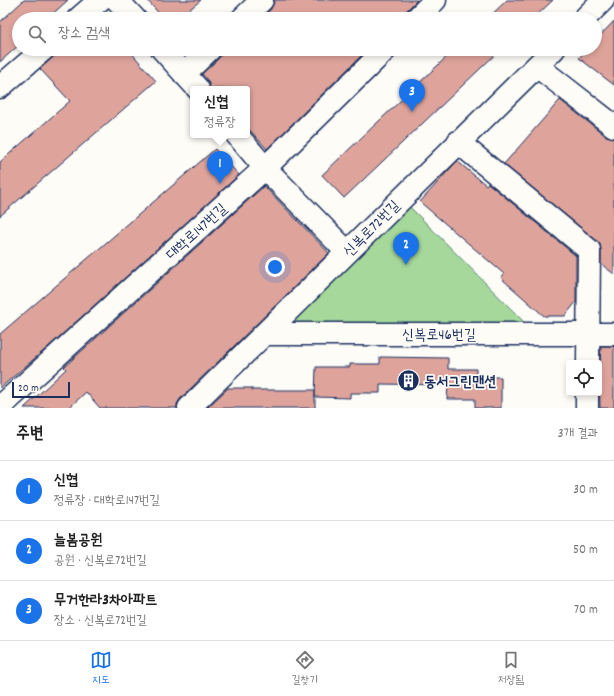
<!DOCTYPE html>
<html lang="ko">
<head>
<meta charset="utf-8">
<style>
	body { margin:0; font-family:Dekko,"Poor Story",sans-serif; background:#f6f6f6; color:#222 }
	.controls { position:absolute; right:12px; bottom:12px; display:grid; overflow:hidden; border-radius:4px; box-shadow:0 2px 6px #0003 }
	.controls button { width:36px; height:36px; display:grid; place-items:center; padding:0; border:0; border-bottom:1px solid #e0e0e0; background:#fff; color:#222; font:20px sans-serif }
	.scale { position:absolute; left:12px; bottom:10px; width:58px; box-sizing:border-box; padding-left:4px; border:2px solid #1b2f5e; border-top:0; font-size:11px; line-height:14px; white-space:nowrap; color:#1b2f5e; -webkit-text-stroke:3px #fdfcf7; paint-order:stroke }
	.you { position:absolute; left:275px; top:267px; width:14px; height:14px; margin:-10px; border:3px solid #fff; border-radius:50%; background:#1a73e8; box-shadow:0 0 0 6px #1a73e833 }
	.badge { display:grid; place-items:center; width:26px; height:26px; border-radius:50%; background:#1a73e8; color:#fff; font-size:13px; font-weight:700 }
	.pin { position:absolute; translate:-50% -33px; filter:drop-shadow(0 1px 2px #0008) }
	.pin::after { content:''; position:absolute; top:21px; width:14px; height:12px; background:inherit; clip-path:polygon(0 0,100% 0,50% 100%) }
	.popup { position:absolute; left:190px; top:86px; width:60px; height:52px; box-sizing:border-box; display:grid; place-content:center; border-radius:4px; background:#fff; filter:drop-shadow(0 1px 3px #0005); font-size:13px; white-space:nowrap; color:#767676 }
	.popup b { font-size:15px; color:#222 }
	.popup::after { content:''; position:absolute; left:50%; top:100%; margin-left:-8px; border:8px solid transparent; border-top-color:#fff }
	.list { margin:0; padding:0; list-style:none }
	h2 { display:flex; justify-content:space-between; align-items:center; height:52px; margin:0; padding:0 16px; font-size:17px }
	h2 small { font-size:13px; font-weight:400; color:#767676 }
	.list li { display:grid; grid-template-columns:26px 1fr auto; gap:12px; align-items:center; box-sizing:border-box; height:60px; padding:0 16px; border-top:1px solid #e0e0e0 }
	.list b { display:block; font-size:15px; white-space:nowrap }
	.list p { margin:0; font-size:13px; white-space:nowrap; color:#767676 }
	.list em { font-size:13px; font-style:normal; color:#767676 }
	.icon { flex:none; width:22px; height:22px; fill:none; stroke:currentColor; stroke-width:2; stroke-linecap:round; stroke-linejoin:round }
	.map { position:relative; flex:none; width:614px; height:408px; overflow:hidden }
	.search { position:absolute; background:#fff; box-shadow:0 2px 6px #0003; left:12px; right:12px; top:12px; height:44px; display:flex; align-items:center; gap:10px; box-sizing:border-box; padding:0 14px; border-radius:22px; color:#767676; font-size:15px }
	.sheet { height:232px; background:#fff }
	nav { display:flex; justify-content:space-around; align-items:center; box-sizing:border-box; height:56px; border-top:1px solid #e0e0e0; background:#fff; font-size:11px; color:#767676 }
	nav a { display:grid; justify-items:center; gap:2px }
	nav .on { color:#1a73e8 }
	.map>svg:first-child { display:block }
</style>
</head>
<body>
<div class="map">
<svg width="614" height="408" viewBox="0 0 614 408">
	<rect width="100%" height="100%" fill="#fdfcf7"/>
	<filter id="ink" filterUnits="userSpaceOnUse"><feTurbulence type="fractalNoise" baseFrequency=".025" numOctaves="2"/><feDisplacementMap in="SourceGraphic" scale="8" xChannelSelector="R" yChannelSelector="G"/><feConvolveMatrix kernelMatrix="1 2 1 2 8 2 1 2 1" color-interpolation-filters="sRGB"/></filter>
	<g filter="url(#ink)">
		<path fill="#a5d89a" stroke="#60847c" d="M 408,205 L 531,329 L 282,326 Z"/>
		<path fill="#dea49c" stroke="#1b2f5e" d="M 24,0 L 68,0 L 47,19 L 19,19 L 19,45 L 0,62 L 0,22 Z
			M 147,0 L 201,0 L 178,19 L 164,19 Z
			M 275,0 L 417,0 L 407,10 L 404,15 L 404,19 L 260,19 L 271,9 Z
			M 507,0 L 553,0 L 533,19 L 487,19 Z
			M 614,21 L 614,85 L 579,58 L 587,49 L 595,49 L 595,41 Z
			M 58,49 L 128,49 L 156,81 L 0,216 L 0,162 L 70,101 L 40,69 L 52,58 Z
			M 222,49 L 368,49 L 267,149 L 247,127 L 247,89 L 210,89 L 208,81 L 202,74 L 219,58 L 222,53 Z
			M 455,49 L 501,49 L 344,198 L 322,175 Z
			M 560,100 L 606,136 L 614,138 L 614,274 L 601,264 L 601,250 L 600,244 L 597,241 L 504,164 Z
			M 215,149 L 239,175 L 47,348 L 0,388 L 0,334 Z
			M 457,161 L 486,185 L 488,183 L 576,256 L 576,302 L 565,316 L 544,316 L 501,278 L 504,274 L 420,202 Z
			M 264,186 L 329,253 L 180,399 L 177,404 L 177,408 L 100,408 L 86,392 L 69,408 L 24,408 L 66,369 L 64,367 Z
			M 601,346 L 614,346 L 614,408 L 600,408 L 599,369 L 600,363 Z
			M 380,357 L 448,358 L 448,369 L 476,369 L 476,377 L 501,377 L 501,408 L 475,408 L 475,399 L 447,399 L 448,385 L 380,384 L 380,393 L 350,393 L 350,398 L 315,397 L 316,367 L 350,367 L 350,364 L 380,364 Z
			M 228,388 L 252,388 L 252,390 L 315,390 L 315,408 L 207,408 Z"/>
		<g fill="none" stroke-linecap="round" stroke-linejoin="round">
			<defs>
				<path id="street" d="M 117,0 L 135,19
					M 78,19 L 100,0
					M 242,19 L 262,0
					M 416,19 L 435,0
					M 584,19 L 603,0
					M 162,49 L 198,89
					M 537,66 L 614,126
					M 184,74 L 210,49
					M 0,87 L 44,49
					M 237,135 L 265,168 L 347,252
					M 458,142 L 589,250 L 588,363
					M 264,334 L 614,334
					M 0,407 L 265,168 L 386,49
					M 189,408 L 554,49
					M 587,408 L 587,393"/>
			</defs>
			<use href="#street" stroke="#1b2f5e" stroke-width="25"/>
			<use href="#street" stroke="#fdfcf7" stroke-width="22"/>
		</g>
	</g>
	<defs>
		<symbol id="building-disc" viewBox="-11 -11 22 22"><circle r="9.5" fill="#1b2f5e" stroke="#fdfcf7"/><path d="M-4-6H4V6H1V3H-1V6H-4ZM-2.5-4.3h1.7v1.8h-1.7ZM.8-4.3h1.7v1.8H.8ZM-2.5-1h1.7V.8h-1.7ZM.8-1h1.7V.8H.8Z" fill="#fff"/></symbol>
	</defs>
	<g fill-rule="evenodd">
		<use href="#building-disc" x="396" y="368" width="25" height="25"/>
	</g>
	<g text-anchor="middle" stroke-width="3.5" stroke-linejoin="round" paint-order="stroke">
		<g font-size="15" fill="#1b2f5e" stroke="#fdfcf7">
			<text transform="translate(371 228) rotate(-45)" y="5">신복로72번길</text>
			<text transform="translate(196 231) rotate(-42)" y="5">대학로147번길</text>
			<text x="439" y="339">신복로46번길</text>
		</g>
		<g font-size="15" font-weight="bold" fill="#1b2f5e" stroke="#fdfcf7" text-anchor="start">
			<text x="424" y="386">동서그린맨션</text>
		</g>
	</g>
</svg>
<div class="controls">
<button><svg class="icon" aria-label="locate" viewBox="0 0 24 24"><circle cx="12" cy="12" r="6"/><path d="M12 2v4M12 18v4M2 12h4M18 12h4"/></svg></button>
</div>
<div class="scale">20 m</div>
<div class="you"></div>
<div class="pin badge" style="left:220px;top:184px">1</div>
<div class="popup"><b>신협</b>정류장</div>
<div class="pin badge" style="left:406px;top:265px">2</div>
<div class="pin badge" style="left:412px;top:112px">3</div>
<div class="search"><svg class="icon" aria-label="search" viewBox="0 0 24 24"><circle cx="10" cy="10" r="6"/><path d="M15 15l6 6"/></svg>장소 검색</div>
</div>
<section class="sheet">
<h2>주변<small>3개 결과</small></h2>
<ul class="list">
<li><span class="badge">1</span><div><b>신협</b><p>정류장 · 대학로147번길</p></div><em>30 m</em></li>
<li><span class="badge">2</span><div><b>늘봄공원</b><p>공원 · 신복로72번길</p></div><em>50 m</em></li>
<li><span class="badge">3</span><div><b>무거한라3차아파트</b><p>장소 · 신복로72번길</p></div><em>70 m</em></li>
</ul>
</section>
<nav>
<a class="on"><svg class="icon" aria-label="map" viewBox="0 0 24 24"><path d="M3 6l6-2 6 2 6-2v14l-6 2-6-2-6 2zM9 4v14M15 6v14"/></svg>지도</a>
<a><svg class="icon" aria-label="directions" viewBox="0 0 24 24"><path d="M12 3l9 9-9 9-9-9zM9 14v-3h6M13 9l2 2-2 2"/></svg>길찾기</a>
<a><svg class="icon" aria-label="saved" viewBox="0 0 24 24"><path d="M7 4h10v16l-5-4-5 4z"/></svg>저장됨</a>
</nav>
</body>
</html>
